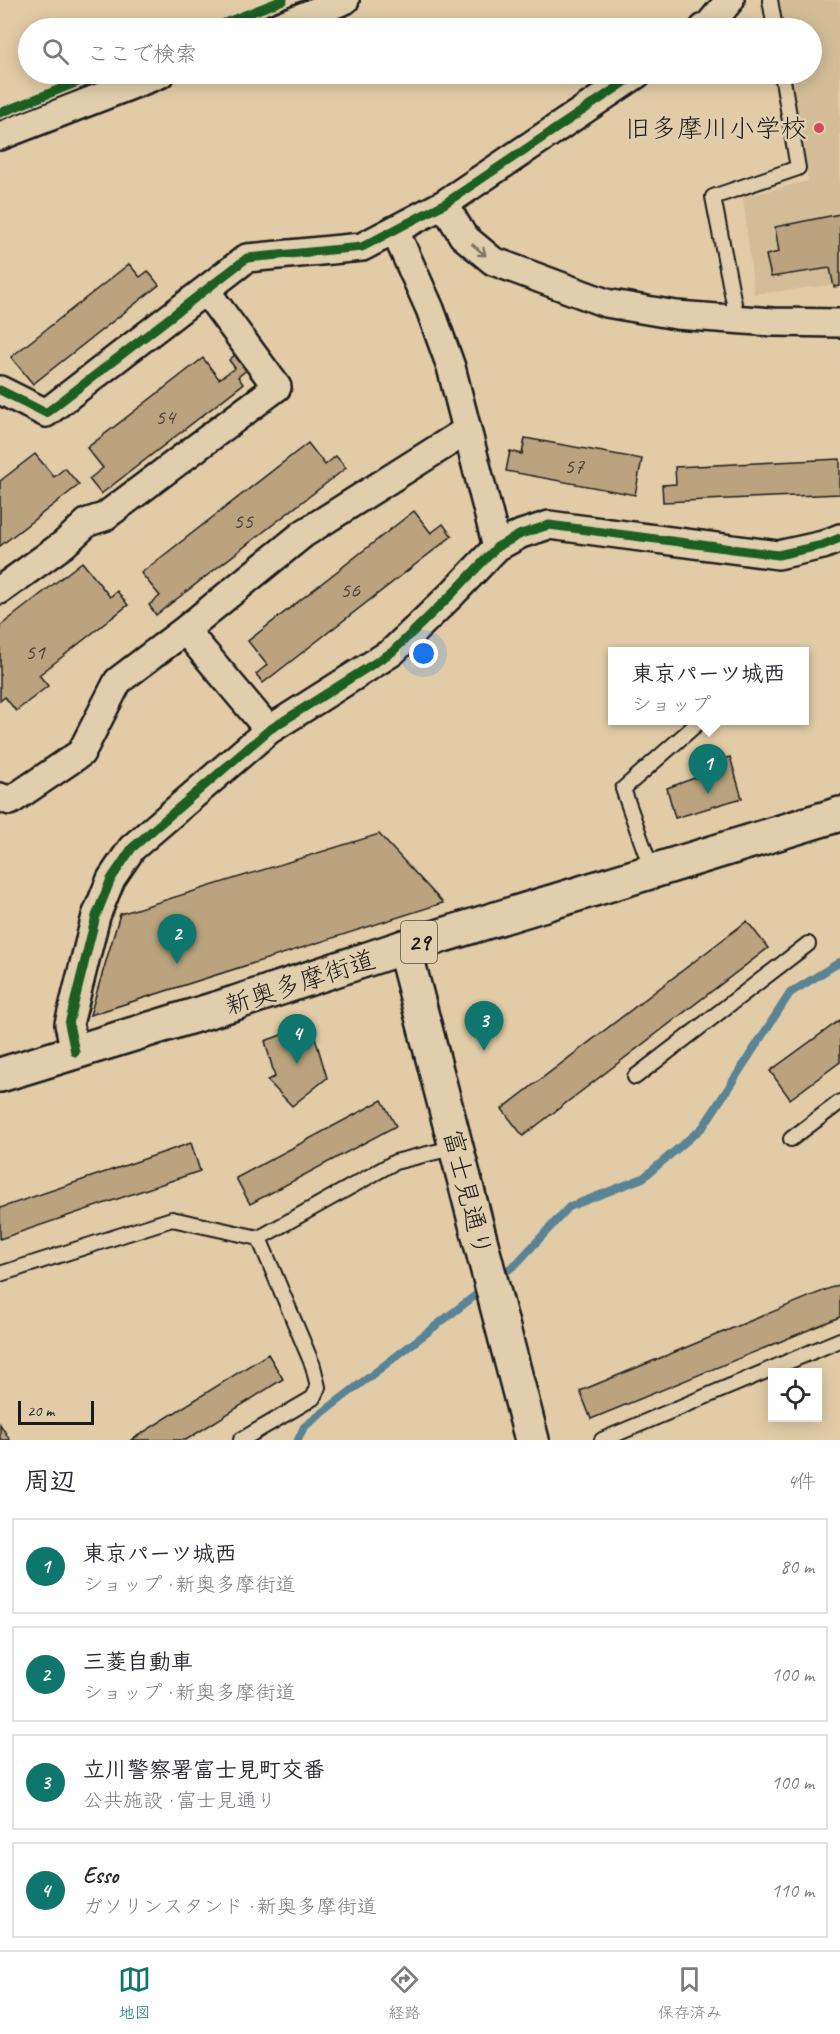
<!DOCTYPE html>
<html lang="ja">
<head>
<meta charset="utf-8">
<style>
	body { margin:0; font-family:Caveat,"Klee One",sans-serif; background:#f2f2f3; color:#2b2b33 }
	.controls { position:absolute; right:18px; bottom:18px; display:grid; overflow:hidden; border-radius:0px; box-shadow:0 3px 15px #0003 }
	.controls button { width:54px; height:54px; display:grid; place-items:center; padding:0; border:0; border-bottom:2px solid #e1e1e2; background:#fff; color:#2b2b33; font:30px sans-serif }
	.scale { position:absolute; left:18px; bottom:15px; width:76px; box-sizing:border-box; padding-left:6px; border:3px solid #1c1c1c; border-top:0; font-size:16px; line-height:21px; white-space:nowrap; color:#1c1c1c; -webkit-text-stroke:4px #e1ceac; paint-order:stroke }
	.you { position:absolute; left:424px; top:654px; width:21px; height:21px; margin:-15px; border:4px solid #fff; border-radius:50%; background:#1a73e8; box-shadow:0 0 0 9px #1a73e833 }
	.badge { display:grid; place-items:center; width:39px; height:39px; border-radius:50%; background:#0f766e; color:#fff; font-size:20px; font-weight:700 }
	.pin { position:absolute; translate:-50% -50px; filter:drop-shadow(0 2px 3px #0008) }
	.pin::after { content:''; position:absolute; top:32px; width:21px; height:18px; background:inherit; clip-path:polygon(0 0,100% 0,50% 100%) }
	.popup { position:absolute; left:608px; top:647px; width:201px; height:78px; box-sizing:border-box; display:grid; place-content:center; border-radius:0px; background:#fff; filter:drop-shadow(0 2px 4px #0005); font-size:20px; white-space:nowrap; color:#7c7c81 }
	.popup b { font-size:22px; color:#2b2b33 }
	.popup::after { content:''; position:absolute; left:50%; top:100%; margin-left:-12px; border:12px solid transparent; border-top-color:#fff }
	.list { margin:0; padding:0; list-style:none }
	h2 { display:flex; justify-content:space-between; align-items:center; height:78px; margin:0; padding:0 24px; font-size:26px }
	h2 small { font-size:20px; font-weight:400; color:#7c7c81 }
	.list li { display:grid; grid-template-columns:39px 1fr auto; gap:18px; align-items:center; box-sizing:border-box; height:96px; margin:0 12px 12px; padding:0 12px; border:2px solid #e1e1e2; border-radius:0px }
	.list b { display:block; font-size:22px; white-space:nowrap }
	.list p { margin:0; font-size:20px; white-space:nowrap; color:#7c7c81 }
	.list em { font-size:20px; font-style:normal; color:#7c7c81 }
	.icon { flex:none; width:33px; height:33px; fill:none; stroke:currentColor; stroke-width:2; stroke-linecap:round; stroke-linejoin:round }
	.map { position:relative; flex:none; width:840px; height:1440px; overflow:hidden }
	.search { position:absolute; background:#fff; box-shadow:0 3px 15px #0003; left:18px; right:18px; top:18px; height:66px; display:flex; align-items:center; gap:15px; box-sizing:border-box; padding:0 21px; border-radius:33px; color:#7c7c81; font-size:22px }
	.sheet { height:510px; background:#fff }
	nav { display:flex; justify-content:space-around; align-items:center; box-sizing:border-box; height:84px; border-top:2px solid #e1e1e2; background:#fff; font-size:16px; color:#7c7c81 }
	nav a { display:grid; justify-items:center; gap:3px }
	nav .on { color:#0f766e }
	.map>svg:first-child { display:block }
</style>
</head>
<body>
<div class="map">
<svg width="840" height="1440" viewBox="0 0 840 1440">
	<rect width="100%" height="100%" fill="#e2cca7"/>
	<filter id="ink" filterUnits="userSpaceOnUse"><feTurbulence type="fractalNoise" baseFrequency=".0167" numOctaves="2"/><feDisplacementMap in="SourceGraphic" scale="12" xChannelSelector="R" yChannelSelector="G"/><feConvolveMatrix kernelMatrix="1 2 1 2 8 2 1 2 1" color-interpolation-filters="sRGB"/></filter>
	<g filter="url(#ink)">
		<path fill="#d2bd98" d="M 777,0 L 840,0 L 840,284 L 754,294 L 743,197 L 808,181 L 790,74 L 812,74 L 812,28 L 782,28 Z"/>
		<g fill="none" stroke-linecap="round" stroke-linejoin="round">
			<path stroke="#5a8394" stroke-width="8" d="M 499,1277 L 517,1263 L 569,1207 L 643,1178 L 703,1127 L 790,993 L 840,962
				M 298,1440 L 304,1427 L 485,1288"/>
		</g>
		<path fill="#baa37e" stroke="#1c1c1c" stroke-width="1.5" d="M 840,214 L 840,286 L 834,287 L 830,268 L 771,277 L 766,255 L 779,252 L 775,227 Z
			M 129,264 L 140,277 L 148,271 L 159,285 L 33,384 L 11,357 Z
			M 236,354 L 248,369 L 238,377 L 243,384 L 101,494 L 89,479 L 103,468 L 87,448 L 203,358 L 219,379 L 235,368 L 229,360 Z
			M 525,438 L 642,459 L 635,495 L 506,471 L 510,451 L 522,454 Z
			M 308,443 L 325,465 L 336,456 L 346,468 L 156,615 L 149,605 L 160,596 L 141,573 Z
			M 35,454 L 54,477 L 65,468 L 79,485 L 0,546 L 0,481 Z
			M 840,459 L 840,494 L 663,502 L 662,485 L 676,484 L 675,467 Z
			M 414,511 L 431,533 L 443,524 L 452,536 L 263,683 L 256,674 L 267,665 L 248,641 Z
			M 82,562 L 110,597 L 117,591 L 128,605 L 39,675 L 48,686 L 16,711 L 5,697 L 0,701 L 0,626 Z
			M 730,757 L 742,798 L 675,818 L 667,788 L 703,775 L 701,766 Z
			M 379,834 L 443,903 L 90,1015 L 120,914 Z
			M 747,921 L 768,948 L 523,1136 L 502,1109 Z
			M 840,1020 L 840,1062 L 790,1099 L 770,1071 Z
			M 311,1024 L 327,1078 L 292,1106 L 267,1080 L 275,1077 L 265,1041 Z
			M 382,1100 L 396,1126 L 250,1204 L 236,1178 Z
			M 191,1143 L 200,1171 L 0,1239 L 0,1208 Z
			M 840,1284 L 840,1317 L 591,1419 L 580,1391 Z
			M 268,1354 L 283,1379 L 186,1440 L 131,1440 Z
			M 0,1424 L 10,1440 L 0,1440 Z"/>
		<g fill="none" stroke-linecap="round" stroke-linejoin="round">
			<defs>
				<path id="service" d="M 770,0 L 775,28
					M 737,319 L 713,197 L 798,168 L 782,74
					M 652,871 L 623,789 L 699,722
					M 635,1077 L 808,944
					M 791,1139 L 840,1102
					M 259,1238 L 395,1162 L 456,1147
					M 0,1274 L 172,1219 L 259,1238 L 313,1366 L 318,1387 L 313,1398 L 241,1440
					M 602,1440 L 840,1340"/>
				<path id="minor" d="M 274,28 L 345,0
					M 704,28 L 709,25 L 730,0
					M 0,136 L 160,74
					M 444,204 L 463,236 L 493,261 L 606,303 L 676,315 L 773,322 L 840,323
					M 395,231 L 430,309 L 451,367 L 497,547
					M 0,390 L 46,413 L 247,258 L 362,247 L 444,204 L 637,74
					M 0,590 L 64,544 L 88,522 L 104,517 L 277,387 L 206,291
					M 185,630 L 269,730
					M 0,797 L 10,801 L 81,753 L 118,681 L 185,630 L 303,534 L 466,431
					M 75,1052 L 69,1024 L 96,916 L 111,879 L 132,848 L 269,730 L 392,652 L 452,594 L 497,547 L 521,534 L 549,525 L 778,555 L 823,545 L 840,538"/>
				<path id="tertiary" d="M 404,947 L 532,1440"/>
				<path id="primary" d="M 0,1075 L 235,1003 L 404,947 L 840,814"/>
			</defs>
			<use href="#service" stroke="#1c1c1c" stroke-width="18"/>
			<use href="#minor" stroke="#1c1c1c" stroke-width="32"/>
			<use href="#tertiary" stroke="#1c1c1c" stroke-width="38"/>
			<use href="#primary" stroke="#1c1c1c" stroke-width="38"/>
			<use href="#service" stroke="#e1ceac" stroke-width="14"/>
			<use href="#minor" stroke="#e1ceac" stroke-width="27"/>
			<use href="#tertiary" stroke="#e1ceac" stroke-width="33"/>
			<use href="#primary" stroke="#e1ceac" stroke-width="33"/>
			<defs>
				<path id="cycleway" d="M 212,28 L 283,0
					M 0,113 L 98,74
					M 0,390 L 46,413 L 247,258 L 362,247 L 444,204 L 637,74
					M 75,1052 L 69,1024 L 96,916 L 111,879 L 132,848 L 269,730 L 392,652 L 452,594 L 497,547 L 521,534 L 549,525 L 778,555 L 823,545 L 840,538"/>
			</defs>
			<use href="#cycleway" stroke="#e1ceac" stroke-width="13"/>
			<use href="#cycleway" stroke="#1b5e20" stroke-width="9"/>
		</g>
		<defs><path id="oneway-shaft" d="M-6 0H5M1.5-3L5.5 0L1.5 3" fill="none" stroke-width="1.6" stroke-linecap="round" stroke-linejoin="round" transform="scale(1.5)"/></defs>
		<use stroke="#7e7564" href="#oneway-shaft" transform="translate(479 250) rotate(40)"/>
	</g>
	<circle fill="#d1495b" stroke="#e1ceac" stroke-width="2" cx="819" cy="128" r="6"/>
	<g text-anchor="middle" stroke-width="5" stroke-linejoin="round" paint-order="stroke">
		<g font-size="22" fill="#443e34">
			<text x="165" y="424">54</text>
			<text x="574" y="473">57</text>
			<text x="243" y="528">55</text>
			<text x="350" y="597">56</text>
			<text x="35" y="659">51</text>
		</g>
		<rect fill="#e1ceac" stroke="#575147" stroke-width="1.5" x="401" y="921" width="36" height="42" rx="4.5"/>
		<g font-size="24" font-weight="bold" fill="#1c1c1c">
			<text x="419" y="950">29</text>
		</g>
		<g font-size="26" fill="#1c1c1c" stroke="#e1ceac" text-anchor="end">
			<text x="807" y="137">旧多摩川小学校</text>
		</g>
		<g font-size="26" fill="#1c1c1c" stroke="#e1ceac">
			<text transform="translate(300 982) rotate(-18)" y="9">新奥多摩街道</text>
			<text transform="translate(468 1193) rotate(76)" y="9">富士見通り</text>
		</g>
	</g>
</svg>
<div class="controls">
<button><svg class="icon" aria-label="locate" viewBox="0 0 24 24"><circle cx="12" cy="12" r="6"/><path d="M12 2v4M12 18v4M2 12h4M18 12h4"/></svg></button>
</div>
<div class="scale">20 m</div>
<div class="you"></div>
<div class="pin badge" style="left:708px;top:794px">1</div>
<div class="popup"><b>東京パーツ城西</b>ショップ</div>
<div class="pin badge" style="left:177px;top:964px">2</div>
<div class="pin badge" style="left:484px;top:1051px">3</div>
<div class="pin badge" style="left:297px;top:1064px">4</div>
<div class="search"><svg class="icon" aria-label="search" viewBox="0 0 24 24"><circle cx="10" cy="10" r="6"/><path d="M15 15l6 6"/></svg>ここで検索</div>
</div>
<section class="sheet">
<h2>周辺<small>4件</small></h2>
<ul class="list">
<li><span class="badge">1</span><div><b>東京パーツ城西</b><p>ショップ · 新奥多摩街道</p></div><em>80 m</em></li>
<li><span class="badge">2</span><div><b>三菱自動車</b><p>ショップ · 新奥多摩街道</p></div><em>100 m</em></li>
<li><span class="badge">3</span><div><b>立川警察署富士見町交番</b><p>公共施設 · 富士見通り</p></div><em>100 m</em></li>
<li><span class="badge">4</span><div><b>Esso</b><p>ガソリンスタンド · 新奥多摩街道</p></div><em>110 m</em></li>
</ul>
</section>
<nav>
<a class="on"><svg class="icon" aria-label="map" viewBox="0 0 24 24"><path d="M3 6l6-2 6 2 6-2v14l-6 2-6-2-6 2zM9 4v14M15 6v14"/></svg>地図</a>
<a><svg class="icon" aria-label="directions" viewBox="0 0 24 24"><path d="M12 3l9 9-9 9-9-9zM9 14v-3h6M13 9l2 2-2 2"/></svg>経路</a>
<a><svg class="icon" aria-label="saved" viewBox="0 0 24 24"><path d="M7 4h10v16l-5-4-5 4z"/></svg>保存済み</a>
</nav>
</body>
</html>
